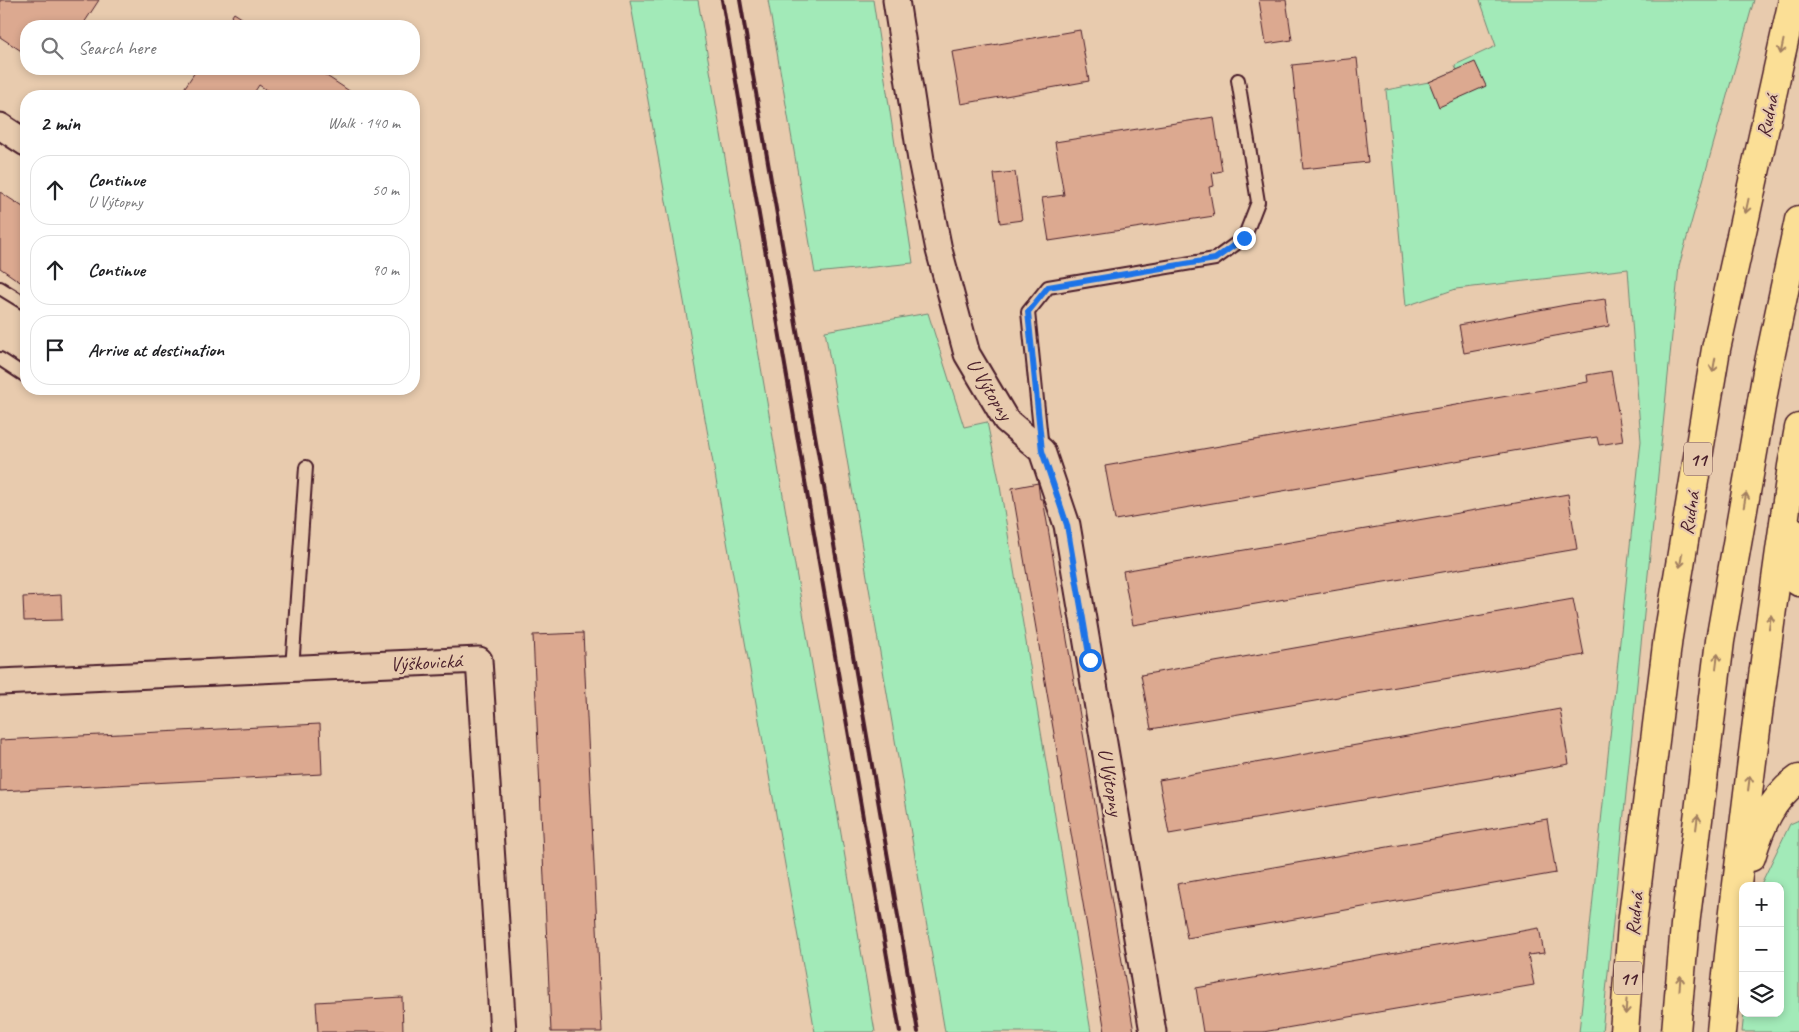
<!DOCTYPE html>
<html lang="en">
<head>
<meta charset="utf-8">
<style>
	body { margin:0; font-family:Caveat,sans-serif; background:#f2f2f2; color:#202124 }
	.controls { position:absolute; right:15px; bottom:15px; display:grid; overflow:hidden; border-radius:10px; box-shadow:0 2px 8px #0003 }
	.controls button { width:45px; height:45px; display:grid; place-items:center; padding:0; border:0; border-bottom:1px solid #e0e0e0; background:#fff; color:#202124; font:25px sans-serif }
	.stop { position:absolute; width:15px; height:15px; margin:-11px; border:4px solid #1a73e8; border-radius:50%; background:#fff }
	.stop.end { background:#1a73e8; border-color:#fff; box-shadow:0 1px 5px #0008 }
	.list { margin:0; padding:0; list-style:none }
	h2 { display:flex; justify-content:space-between; align-items:center; height:65px; margin:0; padding:0 20px; font-size:21px }
	h2 small { font-size:16px; font-weight:400; color:#757577 }
	.list li { display:grid; grid-template-columns:32px 1fr auto; gap:15px; align-items:center; box-sizing:border-box; height:70px; margin:0 10px 10px; padding:0 10px; border:1px solid #e0e0e0; border-radius:20px }
	.list b { display:block; font-size:19px; white-space:nowrap }
	.list p { margin:0; font-size:16px; white-space:nowrap; color:#757577 }
	.list em { font-size:16px; font-style:normal; color:#757577 }
	.icon { flex:none; width:28px; height:28px; fill:none; stroke:currentColor; stroke-width:2; stroke-linecap:round; stroke-linejoin:round }
	.map { position:relative; flex:none; width:1799px; height:1032px; overflow:hidden }
	.search { position:absolute; background:#fff; box-shadow:0 2px 8px #0003; left:20px; top:20px; width:400px; height:55px; display:flex; align-items:center; gap:12px; box-sizing:border-box; padding:0 18px; border-radius:20px; color:#757577; font-size:19px }
	.panel { position:absolute; background:#fff; box-shadow:0 2px 8px #0003; left:20px; top:90px; width:400px; height:305px; border-radius:20px }
	.map>svg:first-child { display:block }
</style>
</head>
<body>
<div class="map">
<svg width="1799" height="1032" viewBox="0 0 1799 1032">
	<rect width="100%" height="100%" fill="#e8cbae"/>
	<filter id="ink" filterUnits="userSpaceOnUse"><feTurbulence type="fractalNoise" baseFrequency=".02" numOctaves="2"/><feDisplacementMap in="SourceGraphic" scale="10" xChannelSelector="R" yChannelSelector="G"/><feConvolveMatrix kernelMatrix="1 2 1 2 8 2 1 2 1" color-interpolation-filters="sRGB"/></filter>
	<g filter="url(#ink)">
		<path fill="#a2eab8" stroke="#768472" d="M 630,0 L 698,0 L 875,1032 L 815,1032 Z
			M 768,0 L 873,0 L 913,263 L 815,273 Z
			M 1480,0 L 1754,0 L 1679,266 L 1602,1032 L 1579,1032 L 1641,441 L 1628,269 L 1456,289 L 1406,306 L 1386,90 L 1429,82 L 1457,70 L 1455,65 L 1496,46 Z
			M 928,313 L 964,427 L 987,422 L 999,480 L 1091,1032 L 945,1032 L 825,331 Z
			M 1799,820 L 1799,1032 L 1742,1032 L 1744,1013 L 1780,1013 L 1780,886 L 1760,886 L 1790,824 Z"/>
		<path fill="#dca990" stroke="#4a1f2b" d="M 0,0 L 99,0 L 82,26 L 26,26 L 26,54 L 0,37 Z
			M 1259,0 L 1286,0 L 1292,40 L 1266,44 Z
			M 234,13 L 254,26 L 225,26 Z
			M 1080,30 L 1089,81 L 961,104 L 952,52 Z
			M 1357,58 L 1368,162 L 1303,169 L 1292,65 Z
			M 1475,62 L 1486,86 L 1439,107 L 1429,82 Z
			M 197,69 L 316,69 L 357,96 L 276,96 L 259,85 L 252,96 L 179,96 Z
			M 1214,117 L 1222,171 L 1212,173 L 1214,186 L 1209,187 L 1214,216 L 1049,241 L 1042,198 L 1064,195 L 1055,142 Z
			M 1015,172 L 1022,220 L 1000,223 L 994,174 Z
			M 0,192 L 26,209 L 26,286 L 0,268 Z
			M 1605,299 L 1609,326 L 1464,353 L 1459,325 L 1571,304 Z
			M 1611,371 L 1623,441 L 1599,445 L 1597,437 L 1571,441 L 1115,520 L 1105,466 L 1588,382 L 1587,375 Z
			M 1038,483 L 1040,499 L 1043,499 L 1049,534 L 1134,1032 L 1105,1032 L 1012,488 Z
			M 1568,494 L 1577,549 L 1133,625 L 1123,571 Z
			M 61,595 L 62,620 L 24,621 L 23,597 Z
			M 1573,599 L 1584,655 L 1151,729 L 1141,675 Z
			M 583,633 L 602,1032 L 551,1032 L 533,635 Z
			M 1560,709 L 1569,764 L 1169,834 L 1159,780 Z
			M 320,724 L 322,774 L 0,791 L 0,740 Z
			M 1547,819 L 1556,873 L 1187,938 L 1177,884 Z
			M 1539,928 L 1544,953 L 1528,955 L 1534,985 L 1263,1032 L 1203,1032 L 1196,988 Z
			M 402,997 L 403,1032 L 318,1032 L 316,1002 Z"/>
		<g fill="none" stroke-linecap="round" stroke-linejoin="round">
			<defs>
				<path id="service" d="M 0,288 L 26,304
					M 0,359 L 26,376
					M 1042,449 L 1028,312 L 1048,287 L 1215,259 L 1244,238 L 1258,202 L 1238,80
					M 292,669 L 306,467"/>
				<path id="minor" d="M 896,0 L 921,160 L 939,250 L 967,354 L 1006,420 L 1042,451 L 1067,525 L 1153,1032
					M 0,126 L 26,143
					M 0,682 L 479,660 L 503,1032"/>
				<path id="trunk" d="M 1794,532 L 1799,582
					M 1751,857 C 1760,827 1772,797 1799,779
					M 1624,1032 L 1632,924 L 1668,637 L 1716,349 L 1793,0
					M 1676,1032 L 1685,925 L 1720,641 L 1767,372 L 1799,220
					M 1721,1032 C 1740,842 1765,654 1792,466 L 1799,428"/>
			</defs>
			<use href="#service" stroke="#4a1f2b" stroke-width="16"/>
			<use href="#minor" stroke="#4a1f2b" stroke-width="29"/>
			<use href="#trunk" stroke="#4a1f2b" stroke-width="31"/>
			<use href="#service" stroke="#e8cbae" stroke-width="12"/>
			<use href="#minor" stroke="#e8cbae" stroke-width="25"/>
			<use href="#trunk" stroke="#fbdf96" stroke-width="28"/>
			<path stroke="#4a1f2b" stroke-width="4" d="M 722,0 L 900,1032
				M 740,0 L 918,1032"/>
		</g>
		<defs><path id="oneway-shaft" d="M-6 0H5M1.5-3L5.5 0L1.5 3" fill="none" stroke-width="1.6" stroke-linecap="round" stroke-linejoin="round" transform="scale(1.25)"/></defs>
		<g stroke="#a27f60">
			<use href="#oneway-shaft" transform="translate(1782 47) rotate(102)"/>
			<use href="#oneway-shaft" transform="translate(1747 206) rotate(102)"/>
			<use href="#oneway-shaft" transform="translate(1714 365) rotate(100)"/>
			<use href="#oneway-shaft" transform="translate(1745 500) rotate(-80)"/>
			<use href="#oneway-shaft" transform="translate(1681 560) rotate(100)"/>
			<use href="#oneway-shaft" transform="translate(1770 622) rotate(-82)"/>
			<use href="#oneway-shaft" transform="translate(1717 661) rotate(-83)"/>
			<use href="#oneway-shaft" transform="translate(1749 783) rotate(-83)"/>
			<use href="#oneway-shaft" transform="translate(1697 822) rotate(-83)"/>
			<use href="#oneway-shaft" transform="translate(1680 983) rotate(-86)"/>
			<use href="#oneway-shaft" transform="translate(1626 1007) rotate(94)"/>
		</g>
	</g>
	<g fill="none" stroke-linecap="round" stroke-linejoin="round" filter="url(#ink)">
		<path stroke="#1a73e8" stroke-width="6" d="M 1090,660 L 1067,525 L 1042,451 L 1028,312 L 1048,287 L 1215,259 L 1244,238"/>
	</g>
	<g text-anchor="middle" stroke-width="4.5" stroke-linejoin="round" paint-order="stroke">
		<g fill="#e8cbae" stroke="#795352" stroke-width="1">
			<rect x="1684" y="442.5" width="28" height="33" rx="4"/>
			<rect x="1614" y="961.5" width="28" height="33" rx="4"/>
		</g>
		<g font-size="19" font-weight="bold" fill="#4a1f2b">
			<text x="1698" y="466">11</text>
			<text x="1628" y="985">11</text>
		</g>
		<g font-size="20" fill="#4a1f2b" stroke="#e8cbae">
			<text transform="translate(1767 116) rotate(-78)" y="7">Rudná</text>
			<text transform="translate(990 389) rotate(58)" y="7">U Výtopny</text>
			<text transform="translate(1689 513) rotate(-80)" y="7">Rudná</text>
			<text transform="translate(426 662) rotate(-3)" y="7">Výškovická</text>
			<text transform="translate(1111 782) rotate(80)" y="7">U Výtopny</text>
			<text transform="translate(1634 914) rotate(-84)" y="7">Rudná</text>
		</g>
	</g>
</svg>
<div class="controls">
<button>+</button>
<button>−</button>
<button><svg class="icon" aria-label="layers" viewBox="0 0 24 24"><path d="M12 4l9 5-9 5-9-5zM3 14l9 5 9-5"/></svg></button>
</div>
<div class="stop" style="left:1090px;top:660px"></div>
<div class="stop end" style="left:1244px;top:238px"></div>
<div class="search"><svg class="icon" aria-label="search" viewBox="0 0 24 24"><circle cx="10" cy="10" r="6"/><path d="M15 15l6 6"/></svg>Search here</div>
<section class="panel">
<h2>2 min<small>Walk · 140 m</small></h2>
<ul class="list">
<li><svg class="icon" aria-label="ahead" viewBox="0 0 24 24"><path d="M12 20V5M6 11l6-6 6 6"/></svg><div><b>Continue</b><p>U Výtopny</p></div><em>50 m</em></li>
<li><svg class="icon" aria-label="ahead" viewBox="0 0 24 24"><path d="M12 20V5M6 11l6-6 6 6"/></svg><div><b>Continue</b></div><em>90 m</em></li>
<li><svg class="icon" aria-label="arrive" viewBox="0 0 24 24"><path d="M6 21V4h12l-3 4 3 4H6"/></svg><div><b>Arrive at destination</b></div></li>
</ul>
</section>
</div>
</body>
</html>
